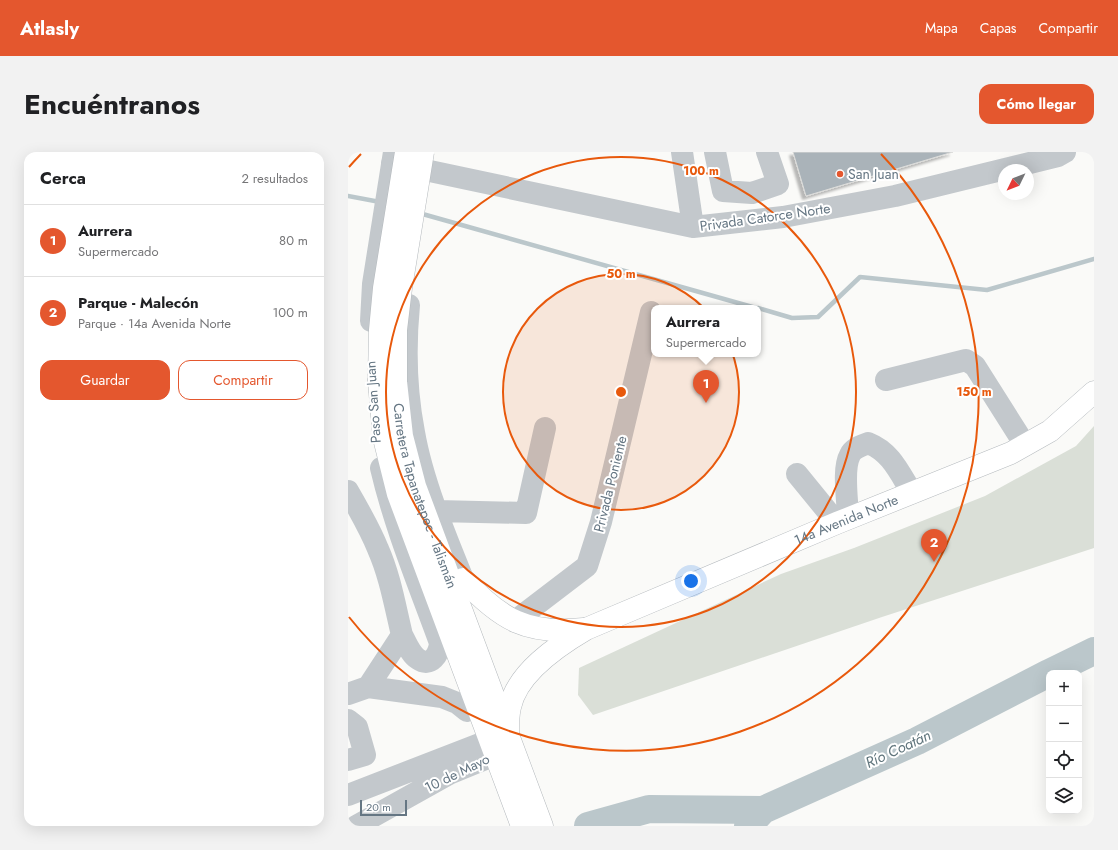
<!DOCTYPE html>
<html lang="es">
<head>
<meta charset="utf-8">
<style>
	body { margin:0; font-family:Jost,sans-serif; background:#f2f2f2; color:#202124 }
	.controls { position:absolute; right:12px; bottom:12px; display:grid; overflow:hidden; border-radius:8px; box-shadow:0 4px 16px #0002 }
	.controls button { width:36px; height:36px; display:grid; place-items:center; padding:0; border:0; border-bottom:1px solid #e0e0e0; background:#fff; color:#202124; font:20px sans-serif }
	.compass { position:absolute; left:650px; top:12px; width:36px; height:36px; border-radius:50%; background:#fff; box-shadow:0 4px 16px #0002; rotate:227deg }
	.scale { position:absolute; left:12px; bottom:10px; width:47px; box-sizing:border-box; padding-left:4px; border:2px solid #657683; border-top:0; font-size:11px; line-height:14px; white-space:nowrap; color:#657683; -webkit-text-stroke:3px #fff; paint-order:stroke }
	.you { position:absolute; left:343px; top:429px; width:14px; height:14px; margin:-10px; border:3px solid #fff; border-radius:50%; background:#1a73e8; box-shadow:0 0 0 6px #1a73e833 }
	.badge { display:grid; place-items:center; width:26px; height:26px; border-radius:50%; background:#e4572e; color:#fff; font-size:13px; font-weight:700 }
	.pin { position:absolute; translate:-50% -33px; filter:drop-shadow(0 1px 2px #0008) }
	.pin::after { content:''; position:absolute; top:21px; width:14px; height:12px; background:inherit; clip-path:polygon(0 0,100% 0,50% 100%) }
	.popup { position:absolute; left:303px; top:153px; width:110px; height:52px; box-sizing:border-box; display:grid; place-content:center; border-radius:8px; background:#fff; filter:drop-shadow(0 1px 3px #0005); font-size:13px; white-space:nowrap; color:#757577 }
	.popup b { font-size:15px; color:#202124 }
	.popup::after { content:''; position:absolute; left:50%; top:100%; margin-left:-8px; border:8px solid transparent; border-top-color:#fff }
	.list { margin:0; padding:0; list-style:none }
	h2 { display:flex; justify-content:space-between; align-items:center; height:52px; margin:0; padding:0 16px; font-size:17px }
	h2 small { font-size:13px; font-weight:400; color:#757577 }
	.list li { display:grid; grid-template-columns:26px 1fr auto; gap:12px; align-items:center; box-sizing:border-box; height:72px; padding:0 16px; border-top:1px solid #e0e0e0 }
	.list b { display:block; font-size:15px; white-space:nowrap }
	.list p { margin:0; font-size:13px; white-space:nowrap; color:#757577 }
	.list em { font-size:13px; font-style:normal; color:#757577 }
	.actions { display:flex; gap:8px; padding:12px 16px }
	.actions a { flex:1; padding:9px 0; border:1px solid #e4572e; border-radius:12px; text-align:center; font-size:14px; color:#e4572e }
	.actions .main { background:#e4572e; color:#fff }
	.icon { flex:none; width:22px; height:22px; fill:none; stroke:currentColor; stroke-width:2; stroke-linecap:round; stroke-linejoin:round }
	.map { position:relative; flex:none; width:746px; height:674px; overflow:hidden; border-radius:12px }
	header { display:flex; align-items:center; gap:24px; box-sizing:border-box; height:56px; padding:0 20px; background:#e4572e; color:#fff }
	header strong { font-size:19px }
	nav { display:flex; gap:22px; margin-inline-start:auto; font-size:14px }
	.intro { display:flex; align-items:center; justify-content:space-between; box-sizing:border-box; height:96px; padding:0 24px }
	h1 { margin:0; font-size:28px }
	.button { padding:10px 18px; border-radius:12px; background:#e4572e; color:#fff; font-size:14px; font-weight:700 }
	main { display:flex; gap:24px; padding:0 24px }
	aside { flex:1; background:#fff; border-radius:12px; box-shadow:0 4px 16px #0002 }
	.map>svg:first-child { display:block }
</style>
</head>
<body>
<header>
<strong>Atlasly</strong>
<nav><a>Mapa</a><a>Capas</a><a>Compartir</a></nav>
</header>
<div class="intro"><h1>Encuéntranos</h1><a class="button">Cómo llegar</a></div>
<main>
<aside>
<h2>Cerca<small>2 resultados</small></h2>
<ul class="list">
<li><span class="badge">1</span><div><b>Aurrera</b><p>Supermercado</p></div><em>80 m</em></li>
<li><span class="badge">2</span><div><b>Parque - Malecón</b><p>Parque · 14a Avenida Norte</p></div><em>100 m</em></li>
</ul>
<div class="actions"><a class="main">Guardar</a><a>Compartir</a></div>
</aside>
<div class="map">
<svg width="746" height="674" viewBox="0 0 746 674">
	<defs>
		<filter id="shadow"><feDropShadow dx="-3.5" dy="3.5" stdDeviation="1" flood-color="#0004"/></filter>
	</defs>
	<rect width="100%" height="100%" fill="#fafaf8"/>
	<path fill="#dadfd7" d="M 746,274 L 746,396 L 534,465 L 245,563 L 230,543 L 231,516 L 433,422 L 506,396 L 637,344 L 728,294 Z"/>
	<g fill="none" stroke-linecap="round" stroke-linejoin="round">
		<path stroke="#bbc7cb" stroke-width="4.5" d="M 0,44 L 32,50
			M 71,61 L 408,156
			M 410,156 L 444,166 L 470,165 L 512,125 L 639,138 L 746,107"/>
		<path stroke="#bbc7cb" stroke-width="28" d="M 701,521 L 746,499
			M 240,674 L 301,657 L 415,658
			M 400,674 L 415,658 L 569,589 L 701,521"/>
	</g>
	<path fill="#aab3b9" stroke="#dcdcda" filter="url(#shadow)" d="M 445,0 L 605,0 L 458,44 Z"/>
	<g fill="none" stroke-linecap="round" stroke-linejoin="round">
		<defs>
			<g id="major">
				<path d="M 115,427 C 153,468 179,483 236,477"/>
				<path id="s1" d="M 160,580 C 160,572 160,563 162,555 C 169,521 209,494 238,477 L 489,371 L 663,301 L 702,279 L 746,240"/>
			</g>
			<g id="highway">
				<path d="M 31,229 L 36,286 L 50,342 L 174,674"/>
				<path id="s2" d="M 48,230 L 54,284 L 67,334 L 194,674"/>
			</g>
		</defs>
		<use href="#major" stroke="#b5babe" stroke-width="23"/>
		<use href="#highway" stroke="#b4b9bd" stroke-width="23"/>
		<path stroke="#c3c8cc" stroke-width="22" d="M 334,0 L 345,75
			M 367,0 L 375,39 L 404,41 L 430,32 L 419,0
			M 44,11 L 345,75 L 435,65 L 547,44 L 710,4 L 717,0
			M 61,153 C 57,195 58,239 66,280 C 74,327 97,383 115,427
			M 23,169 L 25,132 L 46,0
			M 538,228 L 618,208 L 627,214 L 677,293
			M 33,316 C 47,376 71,433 92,491 C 91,502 83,516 70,507 C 62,502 58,490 54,483
			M 449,322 L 489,371
			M 0,339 C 11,358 22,377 30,397 C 42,424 47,454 54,483 L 20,535 L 0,542
			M 89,359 L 178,361 L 197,276
			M 500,366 C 500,350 494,317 502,303 C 505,296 513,294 520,291 C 543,300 551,320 564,341
			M 167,469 L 239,414 L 253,370 L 303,160
			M 20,535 L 94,545 L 109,551 L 119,559
			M 0,568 L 9,575 L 17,603 L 0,608
			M 0,643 L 142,588
			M 8,674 L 103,621 L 147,603"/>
		<use href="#major" stroke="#fff" stroke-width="22"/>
		<use href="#highway" stroke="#fff" stroke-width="22"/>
		<defs>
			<path id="highway-bridge" d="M 31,229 L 32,178 L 36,136 L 58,0
				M 48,230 L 48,178 L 53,136 L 75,0"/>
		</defs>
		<use href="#highway-bridge" stroke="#b4b9bd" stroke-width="23" stroke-linecap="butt"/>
		<use href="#highway-bridge" stroke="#fff" stroke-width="22"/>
	</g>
	<circle cx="273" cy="240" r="118" fill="#e8590c" fill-opacity=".12"/>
	<g fill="none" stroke="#e8590c" stroke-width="2">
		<circle cx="273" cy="240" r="118"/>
		<circle cx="273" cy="240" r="235"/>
		<path d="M1 15A353 353 0 0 1 13 2M533 2A353 353 0 1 1 1 465"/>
	</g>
	<circle fill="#e4572e" stroke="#fff" stroke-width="1.5" cx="492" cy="22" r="4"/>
	<g text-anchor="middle" stroke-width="4" stroke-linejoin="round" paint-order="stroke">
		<g font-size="14" fill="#657683" stroke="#fff" text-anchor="start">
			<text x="500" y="27">San Juan</text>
		</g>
		<g font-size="14" fill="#657683" stroke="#fff">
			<text transform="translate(417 65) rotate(-8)" y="5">Privada Catorce Norte</text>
			<text transform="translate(25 250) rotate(-94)" y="5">Paso San Juan</text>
			<text transform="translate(262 332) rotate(-76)" y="5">Privada Poniente</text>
			<text dy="5" stroke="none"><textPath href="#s2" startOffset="118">Carretera Tapanatepec - Talismán</textPath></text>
			<text dy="5" stroke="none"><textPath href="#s1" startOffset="419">14a Avenida Norte</textPath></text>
			<text transform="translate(109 621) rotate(-26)" y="5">10 de Mayo</text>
		</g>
		<g font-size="15" font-style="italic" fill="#60757c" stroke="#fff">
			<text transform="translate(550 597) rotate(-25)" y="5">Río Coatán</text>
		</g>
	</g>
	<circle cx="273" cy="240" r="6" fill="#e8590c" stroke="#fff" stroke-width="2"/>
	<g font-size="12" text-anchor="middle" font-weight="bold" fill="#e8590c" stroke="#fff" stroke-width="4" stroke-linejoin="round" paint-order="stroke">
		<text x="353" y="23">100 m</text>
		<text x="273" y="126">50 m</text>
		<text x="626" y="244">150 m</text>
	</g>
</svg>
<div class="controls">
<button>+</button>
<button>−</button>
<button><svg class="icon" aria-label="locate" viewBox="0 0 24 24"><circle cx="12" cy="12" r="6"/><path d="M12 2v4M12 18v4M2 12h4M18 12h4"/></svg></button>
<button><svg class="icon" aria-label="layers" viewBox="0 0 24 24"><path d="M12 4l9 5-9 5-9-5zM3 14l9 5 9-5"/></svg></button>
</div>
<svg class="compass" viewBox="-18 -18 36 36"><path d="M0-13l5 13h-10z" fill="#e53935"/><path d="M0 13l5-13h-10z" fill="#757577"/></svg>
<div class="scale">20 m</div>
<div class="you"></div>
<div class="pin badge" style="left:358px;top:251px">1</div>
<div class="popup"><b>Aurrera</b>Supermercado</div>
<div class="pin badge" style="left:586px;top:410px">2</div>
</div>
</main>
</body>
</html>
